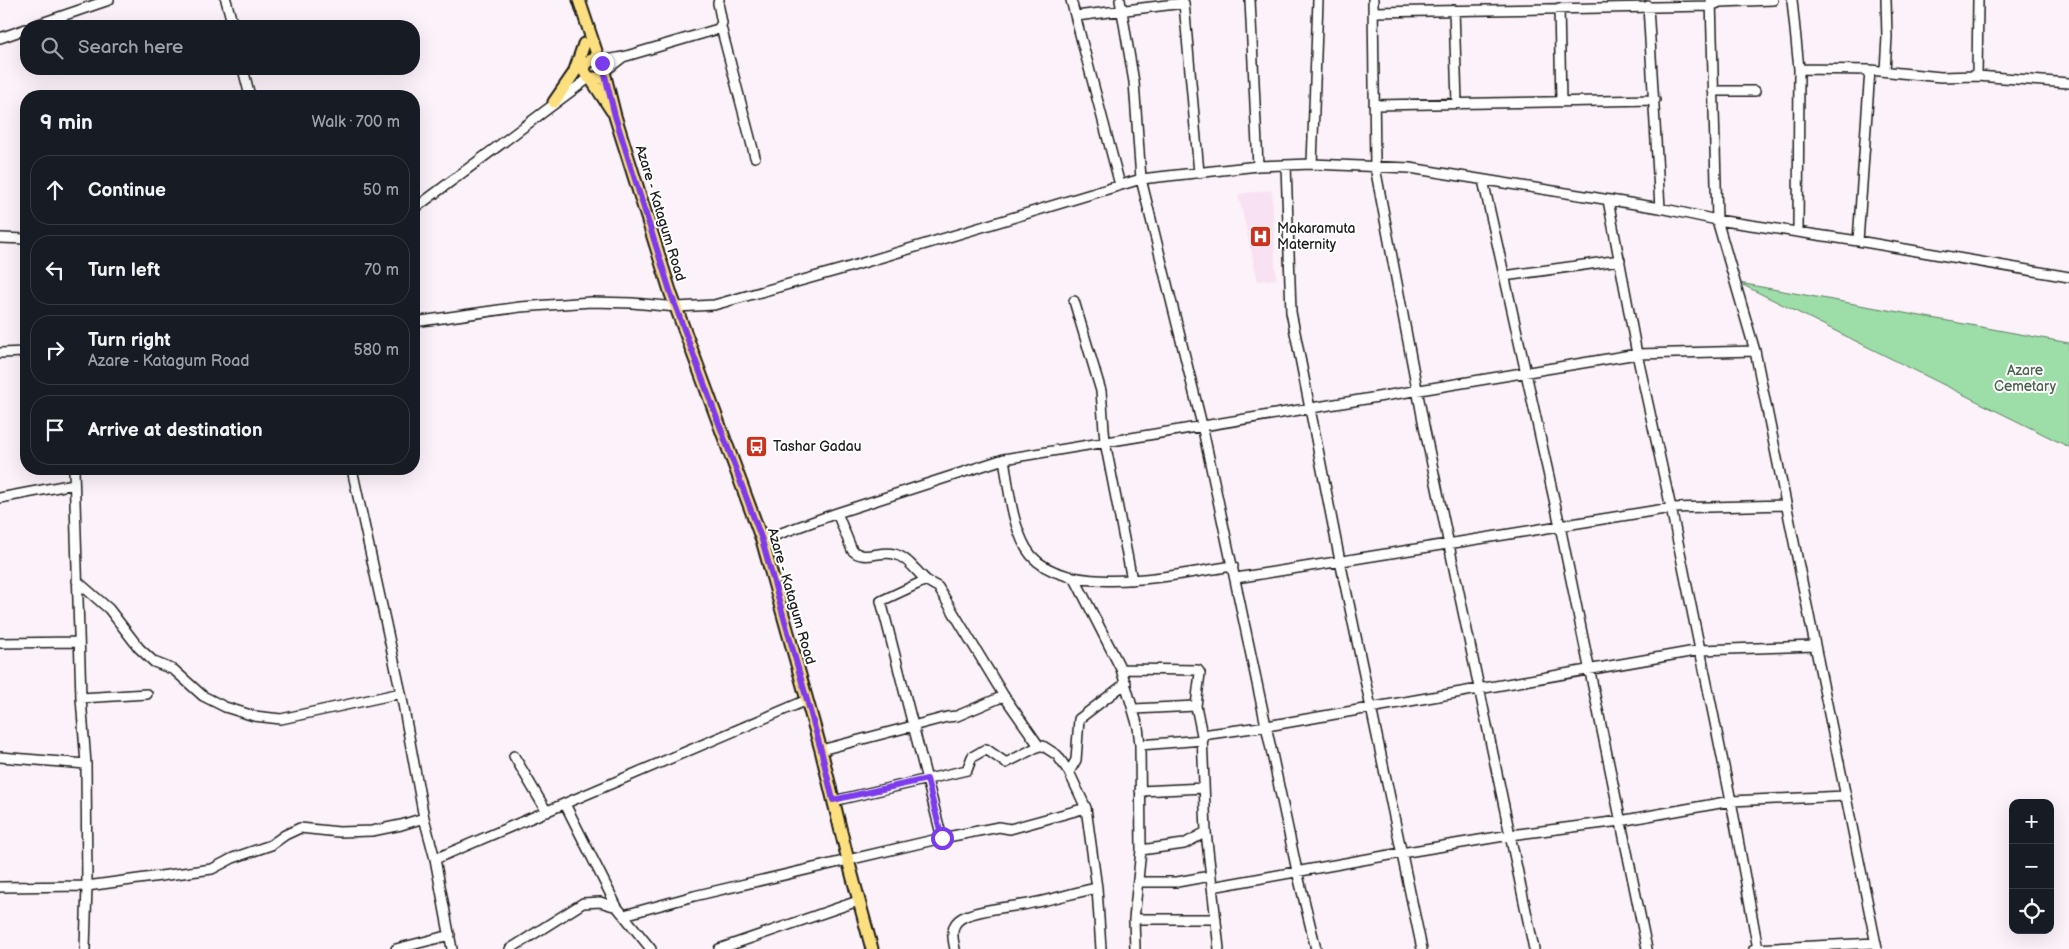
<!DOCTYPE html>
<html lang="en">
<head>
<meta charset="utf-8">
<style>
	body { margin:0; font-family:"Balsamiq Sans",sans-serif; background:#242831; color:#f1f3f6 }
	.controls { position:absolute; right:15px; bottom:15px; display:grid; overflow:hidden; border-radius:10px; box-shadow:0 5px 20px #0002 }
	.controls button { width:45px; height:45px; display:grid; place-items:center; padding:0; border:0; border-bottom:1px solid #363941; background:#171b24; color:#f1f3f6; font:25px sans-serif }
	.stop { position:absolute; width:15px; height:15px; margin:-11px; border:4px solid #7c3aed; border-radius:50%; background:#fff }
	.stop.end { background:#7c3aed; border-color:#fff; box-shadow:0 1px 5px #0008 }
	.list { margin:0; padding:0; list-style:none }
	h2 { display:flex; justify-content:space-between; align-items:center; height:65px; margin:0; padding:0 20px; font-size:21px }
	h2 small { font-size:16px; font-weight:400; color:#9ea1a6 }
	.list li { display:grid; grid-template-columns:32px 1fr auto; gap:15px; align-items:center; box-sizing:border-box; height:70px; margin:0 10px 10px; padding:0 10px; border:1px solid #363941; border-radius:20px }
	.list b { display:block; font-size:19px; white-space:nowrap }
	.list p { margin:0; font-size:16px; white-space:nowrap; color:#9ea1a6 }
	.list em { font-size:16px; font-style:normal; color:#9ea1a6 }
	.icon { flex:none; width:28px; height:28px; fill:none; stroke:currentColor; stroke-width:2; stroke-linecap:round; stroke-linejoin:round }
	.map { position:relative; flex:none; width:2069px; height:949px; overflow:hidden }
	.search { position:absolute; background:#171b24; box-shadow:0 5px 20px #0002; left:20px; top:20px; width:400px; height:55px; display:flex; align-items:center; gap:12px; box-sizing:border-box; padding:0 18px; border-radius:20px; color:#9ea1a6; font-size:19px }
	.panel { position:absolute; background:#171b24; box-shadow:0 5px 20px #0002; left:20px; top:90px; width:400px; height:385px; border-radius:20px }
	.map>svg:first-child { display:block }
</style>
</head>
<body>
<div class="map">
<svg width="2069" height="949" viewBox="0 0 2069 949">
	<rect width="100%" height="100%" fill="#fcf2f9"/>
	<filter id="ink" filterUnits="userSpaceOnUse"><feTurbulence type="fractalNoise" baseFrequency=".02" numOctaves="2"/><feDisplacementMap in="SourceGraphic" scale="10" xChannelSelector="R" yChannelSelector="G"/><feConvolveMatrix kernelMatrix="1 2 1 2 8 2 1 2 1" color-interpolation-filters="sRGB"/></filter>
	<g filter="url(#ink)">
		<path fill="#f8e2f2" d="M 1272,190 L 1276,279 L 1258,281 L 1238,194 Z"/>
		<path fill="#9ddea8" stroke="#5c7d62" d="M 1739,283 L 2069,343 L 2069,447 Z"/>
		<g fill="none" stroke-linecap="round" stroke-linejoin="round">
			<defs>
				<path id="minor" d="M 226,0 L 233,26
					M 1071,0 L 1120,185
					M 1120,0 L 1134,82 L 1141,179 L 1202,425 L 1297,871 L 1316,949
					M 1250,0 L 1258,166
					M 1373,0 L 1375,167 L 1424,426 L 1534,949
					M 1711,0 L 1717,220 L 1755,351 L 1877,949
					M 1792,0 L 1799,69 L 1798,232
					M 1648,6 L 1660,208
					M 1559,8 L 1561,101
					M 1454,10 L 1457,103
					M 1374,12 L 1711,6 L 1720,2 L 1773,0
					M 1076,16 L 1184,3 L 1199,173
					M 33,26 L 109,0
					M 721,27 L 755,157
					M 0,38 L 26,29
					M 600,61 L 623,57 L 718,29 L 722,23 L 718,3 L 719,0
					M 243,69 L 250,96
					M 1799,69 L 1870,70 L 1941,77 L 1977,76 L 2069,83
					M 605,71 L 623,57
					M 1885,71 L 1887,37 L 1886,0
					M 1977,76 L 1978,0
					M 1713,91 L 1755,91
					M 1374,105 L 1655,100
					M 1312,164 L 1318,0
					M 1286,165 L 1291,312 L 1340,561 L 1422,949
					M 1483,180 L 1560,526 L 1647,949
					M 1608,200 L 1637,354 L 1671,508 L 1731,801 L 1758,949
					M 414,209 L 589,78
					M 0,238 L 26,239
					M 1858,241 L 1870,70
					M 1504,276 L 1620,260
					M 1074,301 L 1101,391 L 1105,442 L 1132,580
					M 414,322 L 520,307 L 591,302 L 632,303 L 677,307 L 714,305 L 846,268 L 1141,179 L 1258,166 L 1312,164 L 1410,168 L 1660,208 L 1717,220 L 1858,241 L 2069,277
					M 0,353 L 26,352
					M 1004,459 C 1009,488 1011,521 1026,548 C 1057,603 1183,573 1233,566
					M 74,469 L 81,698 L 86,764 L 87,886 L 85,949
					M 352,469 L 401,693 L 424,818 L 435,859 L 452,949
					M 0,498 L 74,484
					M 837,513 L 852,550 C 864,562 879,550 894,554 C 907,557 915,570 925,579 C 928,582 934,585 938,587 L 1004,696 L 1039,746
					M 762,540 L 837,513 L 1004,459 L 1637,354 L 1755,351
					M 1074,577 L 1121,669 L 1138,727 L 1140,745 L 1141,850 L 1134,919 L 1135,949
					M 1236,578 L 1671,508 L 1786,505
					M 926,580 L 881,601 L 942,838
					M 77,581 L 109,609 L 139,648 L 154,662 L 174,670 L 203,696 L 225,707 L 254,716 L 281,719 L 401,693
					M 0,643 L 79,642
					M 1121,669 L 1198,670 L 1200,673 L 1196,706
					M 81,698 L 147,694
					M 1134,709 L 1196,706 L 1202,735 L 1206,832 L 1219,949
					M 1202,735 L 1267,726 L 1701,650 L 1815,646
					M 1140,745 L 1203,740
					M 821,750 L 947,717 L 957,716 L 1004,696
					M 514,756 L 547,812
					M 0,757 L 86,764
					M 1069,772 L 1076,760 L 1079,719 L 1126,683
					M 1140,791 L 1204,788
					M 833,801 L 967,770 L 972,757 L 986,749 L 1006,763 L 1039,746 L 1043,746 L 1057,755 L 1069,772 L 1086,808 L 1097,888 L 1101,949
					M 565,804 L 617,907 L 651,949
					M 1141,850 L 1184,844 L 1206,832
					M 435,859 L 807,700
					M 1139,882 L 1177,882 L 1210,876
					M 0,887 L 87,886 L 212,869 L 233,858 L 271,845 L 285,835 L 300,828 L 339,832 L 372,831 L 401,825 L 424,818
					M 1212,887 L 1401,853 L 1510,835 L 1620,821 L 1731,801 L 1846,796
					M 624,915 L 694,896 L 942,838 L 999,827 L 1010,829 L 1086,808
					M 1134,919 L 1216,919
					M 396,949 L 450,935
					M 510,949 L 583,903 L 600,902 L 617,907
					M 719,949 L 858,901
					M 955,949 C 953,940 950,927 959,920 C 969,911 1008,907 1022,905 C 1047,901 1072,893 1097,888
					M 1754,949 L 1876,943"/>
				<path id="major" d="M 579,0 L 599,60 L 605,68 L 603,75 L 599,78 L 589,78 L 584,71 L 586,63 L 594,59 L 599,60
					M 604,72 L 615,116 L 671,294 L 762,540 L 821,750 L 848,860 L 872,949
					M 591,79 L 612,111
					M 554,102 L 574,73 L 584,44"/>
			</defs>
			<use href="#minor" stroke="#1c1c1c" stroke-width="12"/>
			<use href="#major" stroke="#1c1c1c" stroke-width="15"/>
			<use href="#minor" stroke="#fff" stroke-width="9"/>
			<use href="#major" stroke="#fce080" stroke-width="11"/>
		</g>
	</g>
	<g fill="none" stroke-linecap="round" stroke-linejoin="round" filter="url(#ink)">
		<path stroke="#7c3aed" stroke-width="6" d="M 602,63 L 615,116 L 671,294 L 762,540 L 821,750 L 833,800 L 927,779 L 942,838"/>
	</g>
	<defs>
		<symbol id="hospital-square" viewBox="-11 -11 22 22"><rect x="-9" y="-9" width="18" height="18" rx="4" fill="#c8321e" stroke="#fff"/><path d="M-5-5h3v3.5h4V-5h3V5h-3V1.5h-4V5h-3Z" fill="#fff"/></symbol>
		<symbol id="bus-square" viewBox="-11 -11 22 22"><rect x="-9" y="-9" width="18" height="18" rx="4" fill="#c8321e" stroke="#fff"/><path d="M-5-6H5V4H4V6H2V4H-2V6H-4V4H-5ZM-3.5-4V0h7V-4ZM-3.5 1.2v1.5H-2V1.2ZM2 1.2v1.5H3.5V1.2Z" fill="#fff"/></symbol>
	</defs>
	<g fill-rule="evenodd">
		<use href="#hospital-square" x="1248" y="224" width="25" height="25"/>
		<use href="#bus-square" x="744" y="434" width="25" height="25"/>
	</g>
	<g text-anchor="middle" stroke-width="4" stroke-linejoin="round" paint-order="stroke">
		<g font-size="14" fill="#1c1c1c" stroke="#fff">
			<text transform="translate(661 213) rotate(73)" y="5">Azare - Katagum Road</text>
			<text transform="translate(792 596) rotate(74)" y="5">Azare - Katagum Road</text>
		</g>
		<g font-size="14" fill="#1c1c1c" stroke="#fff" text-anchor="start">
			<text x="1277" y="233">Makaramuta<tspan x="1277" dy="16">Maternity</tspan></text>
			<text x="773" y="451">Tashar Gadau</text>
		</g>
		<g font-size="14" fill="#49604d" stroke="#fff">
			<text x="2025" y="375">Azare<tspan x="2025" dy="16">Cemetary</tspan></text>
		</g>
	</g>
</svg>
<div class="controls">
<button>+</button>
<button>−</button>
<button><svg class="icon" aria-label="locate" viewBox="0 0 24 24"><circle cx="12" cy="12" r="6"/><path d="M12 2v4M12 18v4M2 12h4M18 12h4"/></svg></button>
</div>
<div class="stop" style="left:942px;top:838px"></div>
<div class="stop end" style="left:602px;top:63px"></div>
<div class="search"><svg class="icon" aria-label="search" viewBox="0 0 24 24"><circle cx="10" cy="10" r="6"/><path d="M15 15l6 6"/></svg>Search here</div>
<section class="panel">
<h2>9 min<small>Walk · 700 m</small></h2>
<ul class="list">
<li><svg class="icon" aria-label="ahead" viewBox="0 0 24 24"><path d="M12 20V5M6 11l6-6 6 6"/></svg><div><b>Continue</b></div><em>50 m</em></li>
<li><svg class="icon" aria-label="left" viewBox="0 0 24 24"><path d="M17 20v-9H6M10 6l-5 5 5 5"/></svg><div><b>Turn left</b></div><em>70 m</em></li>
<li><svg class="icon" aria-label="right" viewBox="0 0 24 24"><path d="M7 20v-9h11M14 6l5 5-5 5"/></svg><div><b>Turn right</b><p>Azare - Katagum Road</p></div><em>580 m</em></li>
<li><svg class="icon" aria-label="arrive" viewBox="0 0 24 24"><path d="M6 21V4h12l-3 4 3 4H6"/></svg><div><b>Arrive at destination</b></div></li>
</ul>
</section>
</div>
</body>
</html>
